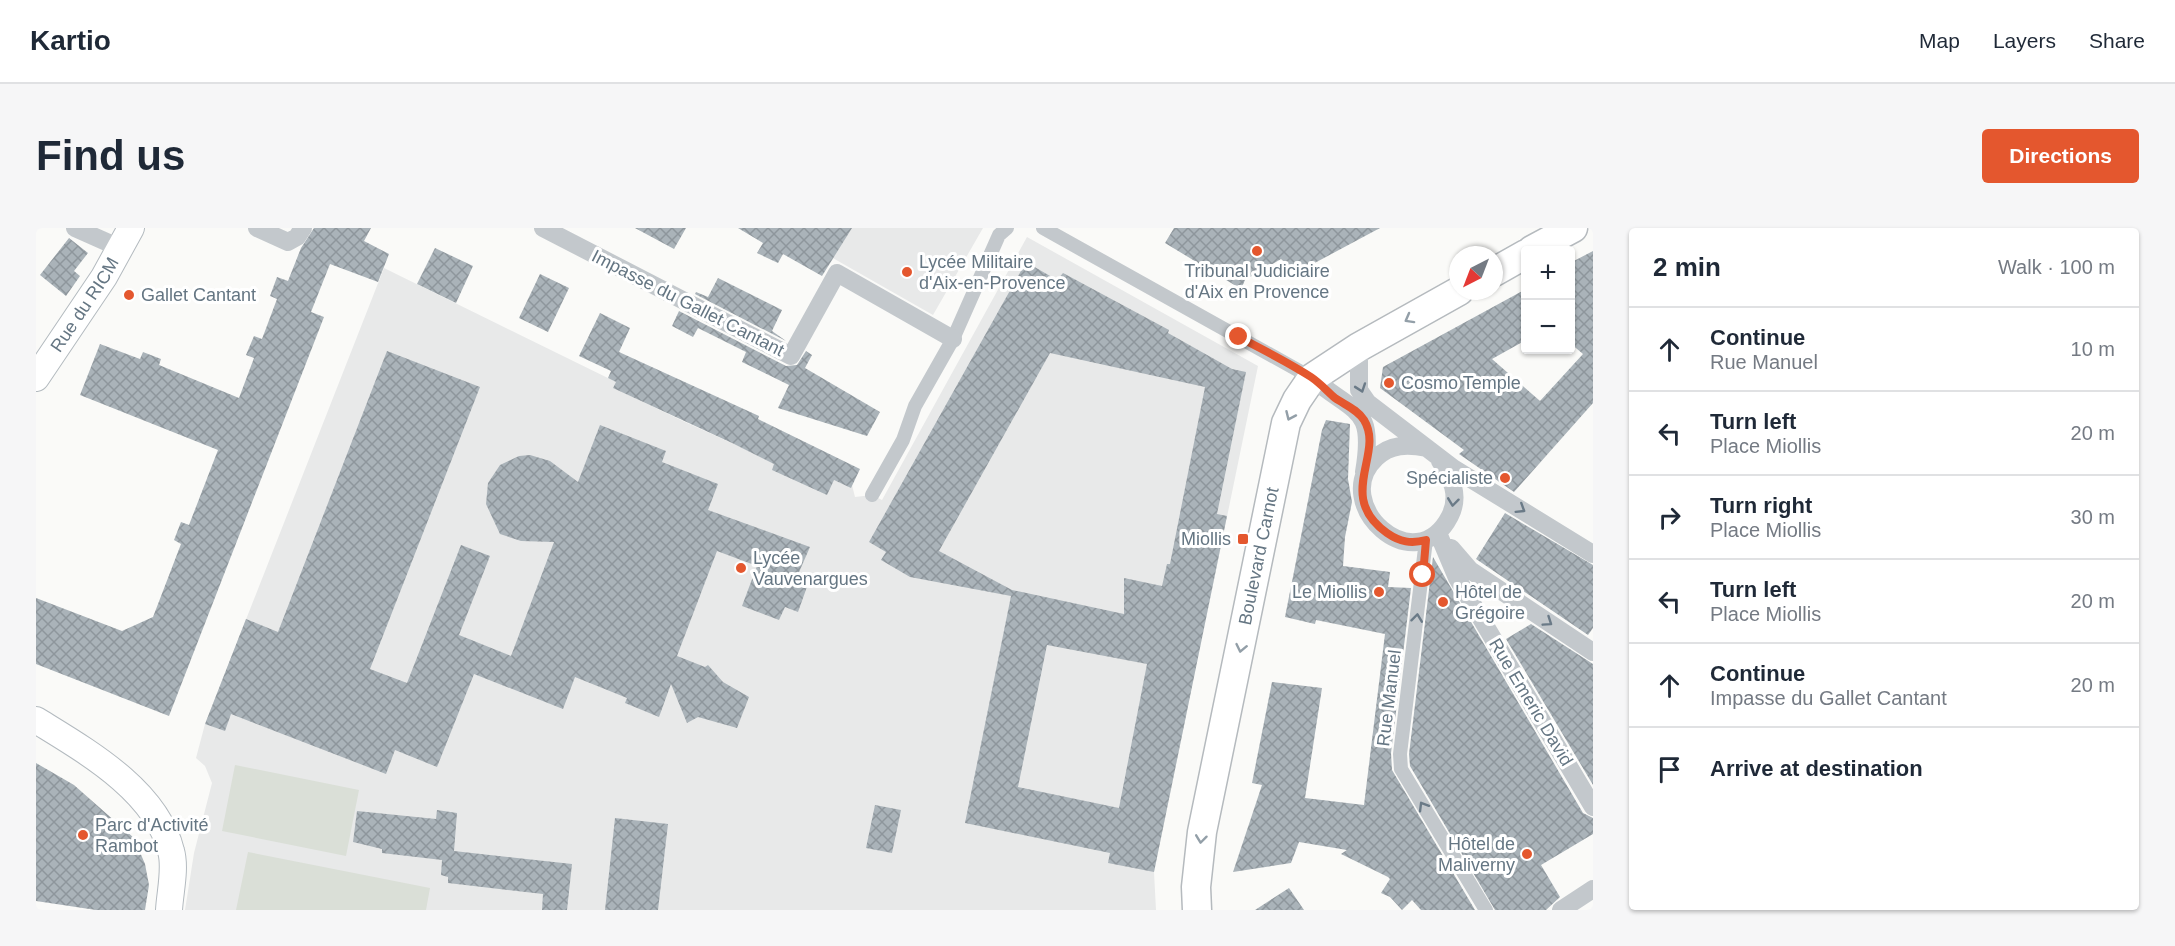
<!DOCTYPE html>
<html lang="en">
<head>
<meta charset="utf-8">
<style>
	body { margin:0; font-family:Arial,sans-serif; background:#f6f6f7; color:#1f2937 }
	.controls { position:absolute; right:18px; top:18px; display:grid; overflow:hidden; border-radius:6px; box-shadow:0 2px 4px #0004 }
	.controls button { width:54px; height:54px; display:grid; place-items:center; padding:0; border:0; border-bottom:2px solid #e0e1e3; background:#fff; color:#1f2937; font:30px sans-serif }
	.compass { position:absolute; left:1413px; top:18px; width:54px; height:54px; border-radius:50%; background:#fff; box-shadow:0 2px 4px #0004; rotate:222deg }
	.stop { position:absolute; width:18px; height:18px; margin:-14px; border:4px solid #e4572e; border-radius:50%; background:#fff }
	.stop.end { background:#e4572e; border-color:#fff; box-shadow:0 2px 6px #0008 }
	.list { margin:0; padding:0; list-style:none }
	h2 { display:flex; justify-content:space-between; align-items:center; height:78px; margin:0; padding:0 24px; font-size:26px }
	h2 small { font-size:20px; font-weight:400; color:#747a83 }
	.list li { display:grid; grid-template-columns:39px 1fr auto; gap:18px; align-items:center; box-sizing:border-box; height:84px; padding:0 24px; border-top:2px solid #e0e1e3 }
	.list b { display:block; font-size:22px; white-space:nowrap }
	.list p { margin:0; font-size:20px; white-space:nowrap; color:#747a83 }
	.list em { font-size:20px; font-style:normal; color:#747a83 }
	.icon { flex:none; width:33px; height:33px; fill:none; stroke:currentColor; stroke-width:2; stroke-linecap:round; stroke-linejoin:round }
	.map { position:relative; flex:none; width:1557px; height:682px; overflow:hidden; border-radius:6px }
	header { display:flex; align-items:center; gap:36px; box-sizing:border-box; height:84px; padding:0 30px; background:#fff; border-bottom:2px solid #e0e1e3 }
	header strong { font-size:28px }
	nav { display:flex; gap:33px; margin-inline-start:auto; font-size:21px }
	.intro { display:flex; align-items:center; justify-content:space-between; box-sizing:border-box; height:144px; padding:0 36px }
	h1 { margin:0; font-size:42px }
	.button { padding:15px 27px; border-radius:6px; background:#e4572e; color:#fff; font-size:21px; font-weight:700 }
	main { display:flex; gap:36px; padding:0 36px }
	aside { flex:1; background:#fff; border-radius:6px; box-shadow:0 2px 4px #0004 }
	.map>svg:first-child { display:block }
</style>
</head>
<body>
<header>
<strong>Kartio</strong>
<nav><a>Map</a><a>Layers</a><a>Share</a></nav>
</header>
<div class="intro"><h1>Find us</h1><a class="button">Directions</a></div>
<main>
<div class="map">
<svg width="1557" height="682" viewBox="0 0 1557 682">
	<defs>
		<pattern id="building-cross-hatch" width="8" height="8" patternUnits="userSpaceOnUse" patternTransform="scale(1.5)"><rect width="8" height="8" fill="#aab3b9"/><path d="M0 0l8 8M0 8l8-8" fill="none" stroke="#8e969c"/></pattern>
	</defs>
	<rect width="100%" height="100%" fill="#fafaf8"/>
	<path fill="#e8e9e9" d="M 744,0 L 947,0 L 897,87 Z
		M 991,9 L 1222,138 L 1118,644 L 1120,682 L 149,682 L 158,625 L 176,555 L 169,538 L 160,530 L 169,496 L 348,40 L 580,154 L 578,160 L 649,194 L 720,226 L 723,219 L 814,259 L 816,257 L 819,269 L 836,267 L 846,272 Z"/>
	<path fill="#dadfd7" d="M 199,537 L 323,562 L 310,628 L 186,603 Z
		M 212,624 L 394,660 L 390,682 L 200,682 Z"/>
	<path fill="url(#building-cross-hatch)" fill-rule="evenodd" d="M 278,0 L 335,0 L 328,13 L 353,26 L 342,54 L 294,36 L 275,84 L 288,89 L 133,488 L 0,436 L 0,370 L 86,403 L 117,389 L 145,316 L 138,312 L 145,294 L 153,297 L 182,222 L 44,167 L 64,116 L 104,131 L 107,124 L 125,131 L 123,137 L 203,170 L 218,130 L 210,127 L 218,108 L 226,111 L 241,71 L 234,68 L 241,49 L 252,53 L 265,20 Z
		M 599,0 L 650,0 L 638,21 Z
		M 702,0 L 816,0 L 786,48 L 747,26 L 742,35 L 721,25 L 727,15 Z
		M 1138,0 L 1344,0 L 1260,45 L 1245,31 L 1209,52 L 1205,61 L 1129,15 Z
		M 33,10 L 52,25 L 38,43 L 44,48 L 30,68 L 4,47 Z
		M 399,20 L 437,38 L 420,75 L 381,56 Z
		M 1557,23 L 1557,175 L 1478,264 L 1423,226 L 1428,222 L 1344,160 L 1347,139 L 1490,61 L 1490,112 L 1456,131 L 1504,173 L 1547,126 L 1534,115 L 1534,35 Z
		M 990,34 L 1021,52 L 1027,45 L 1133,102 L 1132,105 L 1196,141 L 1210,144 L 1181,286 L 1191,288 L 1118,644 L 1072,635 L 1074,625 L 929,595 L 975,368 L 874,349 L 845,332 L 850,324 L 833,314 ZM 1014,125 L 1169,159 L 1134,336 L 1131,336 L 1126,358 L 1088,350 L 1088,386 L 976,362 L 903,323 ZM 1011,417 L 1111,436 L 1083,580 L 982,559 Z
		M 504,46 L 533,60 L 512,104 L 483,90 Z
		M 682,50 L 746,82 L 736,103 L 750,113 L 659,66 L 660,64 L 672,69 Z
		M 643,83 L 750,138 L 761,137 L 770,123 L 776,127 L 769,140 L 844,184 L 831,208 L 742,180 L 753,157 L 706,134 L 710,124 L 662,100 L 657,109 L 636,98 Z
		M 564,85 L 594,100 L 583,124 L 723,188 L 722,191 L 824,241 L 815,260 L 798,252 L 791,267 L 736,242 L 738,236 L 696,215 L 577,160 L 580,154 L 572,150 L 575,143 L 543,128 Z
		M 351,123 L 444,159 L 334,441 L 371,455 L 425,317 L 454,328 L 423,407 L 475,428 L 518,314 L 485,313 L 464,306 L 450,276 L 452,255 L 464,237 L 483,228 L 494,227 L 514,233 L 542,254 L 564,197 L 630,223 L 626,234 L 682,256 L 672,282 L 774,319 L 760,351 L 772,356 L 762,384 L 749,379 L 743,392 L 706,378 L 721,338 L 681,323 L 641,428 L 669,439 L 672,437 L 687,454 L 713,469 L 701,500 L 662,489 L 651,495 L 635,456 L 623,489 L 589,475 L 591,470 L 539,449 L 527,481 L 438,446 L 401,539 L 359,522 L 350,546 L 195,486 L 189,503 L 169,496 L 210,391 L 242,404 Z
		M 1290,192 L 1314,196 L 1312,251 L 1316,274 L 1309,309 L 1307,338 L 1354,344 L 1352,359 L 1375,360 L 1355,525 L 1356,542 L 1439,682 L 1385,682 L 1376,672 L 1366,682 L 1354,669 L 1345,665 L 1354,651 L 1352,649 L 1305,626 L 1311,622 L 1263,614 L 1255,635 L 1197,644 L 1226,557 L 1216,555 L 1236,454 L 1286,460 L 1269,570 L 1328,577 L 1349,406 L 1280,392 L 1279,396 L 1249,389 L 1286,202 Z
		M 1469,285 L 1557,337 L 1557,400 L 1552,407 L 1440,331 Z
		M 1397,329 L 1547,585 L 1557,590 L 1557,606 L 1505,637 L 1524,669 L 1510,682 L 1459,682 L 1374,538 L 1373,526 Z
		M 1495,396 L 1557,436 L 1557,557 L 1470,411 Z
		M 0,535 L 38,557 L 98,610 L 109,636 L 113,657 L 109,682 L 60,682 L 0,673 Z
		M 839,577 L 865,582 L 856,625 L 830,620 Z
		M 401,582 L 421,585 L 418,623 L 536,636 L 531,682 L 506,682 L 507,666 L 412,655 L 412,649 L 405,647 L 406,632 L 346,625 L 346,621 L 317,614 L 321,583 L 400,591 Z
		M 579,590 L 632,596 L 622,682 L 569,682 Z
		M 1253,660 L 1268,682 L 1219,682 Z"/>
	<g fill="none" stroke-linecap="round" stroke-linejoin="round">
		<defs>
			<g id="secondary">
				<path id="s1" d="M 0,150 L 68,49 L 95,0"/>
				<path d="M 0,492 C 50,523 120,562 135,623 C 140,640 134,664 133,682"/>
			</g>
			<g id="primary">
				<path d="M 1496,22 L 1537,0"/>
				<path d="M 1458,44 L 1490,26"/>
				<path id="s2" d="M 1161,682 L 1160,659 L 1166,604 L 1250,195 L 1261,172 L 1276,150 L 1323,119 L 1423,63"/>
			</g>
		</defs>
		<use href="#secondary" stroke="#b3babf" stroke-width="28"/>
		<use href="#primary" stroke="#b5babe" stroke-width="31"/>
		<path stroke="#c3c8cc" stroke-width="14" d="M 1007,0 L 1276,150
			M 836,267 L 867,212 L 879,178 L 917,111 L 963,7 L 971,0
			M 1390,312 L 1364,526 L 1365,541 L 1450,682"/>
		<path stroke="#c3c8cc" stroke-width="18" d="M 39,0 L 84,20
			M 221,0 L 252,14 L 261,9 L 267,0
			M 507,0 L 755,128 L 801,45 L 917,111
			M 1323,119 L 1323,162 L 1332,175 L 1417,240 L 1557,326
			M 1276,150 C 1320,187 1339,178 1328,244
			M 1391,220 C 1372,216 1354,216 1340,230 C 1292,275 1379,356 1414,288 C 1424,268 1416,250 1404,233
			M 1402,305 L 1421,350 L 1557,579
			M 1415,320 L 1434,342 L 1557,424
			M 1525,682 L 1557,661"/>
		<use href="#secondary" stroke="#fff" stroke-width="26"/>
		<use href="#primary" stroke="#fff" stroke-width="28"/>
	</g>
	<defs><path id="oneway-chevron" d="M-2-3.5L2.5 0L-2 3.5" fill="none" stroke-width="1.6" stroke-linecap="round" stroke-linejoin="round" transform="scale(1.5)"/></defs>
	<g stroke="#939fa8">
		<use href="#oneway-chevron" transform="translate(1373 91) rotate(151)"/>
		<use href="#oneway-chevron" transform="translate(1254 188) rotate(114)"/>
		<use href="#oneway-chevron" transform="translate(1205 420) rotate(102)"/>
		<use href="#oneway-chevron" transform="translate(1165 611) rotate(97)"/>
	</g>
	<g stroke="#6a7a87">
		<use href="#oneway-chevron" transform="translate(1325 160) rotate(71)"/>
		<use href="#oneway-chevron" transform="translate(1417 274) rotate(97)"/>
		<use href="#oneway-chevron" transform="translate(1485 281) rotate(32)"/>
		<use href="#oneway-chevron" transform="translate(1381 390) rotate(-83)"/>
		<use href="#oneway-chevron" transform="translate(1512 394) rotate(34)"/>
		<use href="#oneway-chevron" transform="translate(1387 578) rotate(-121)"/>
	</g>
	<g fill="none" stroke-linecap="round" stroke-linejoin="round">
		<path stroke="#e4572e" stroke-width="8" d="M 1203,109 C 1227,122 1252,134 1275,149 C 1284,155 1291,163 1299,170 C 1309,177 1321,181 1328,192 C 1349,226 1299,268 1351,305 C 1364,314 1375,316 1390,312 L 1387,347"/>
	</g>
	<g fill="#e4572e" stroke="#fff" stroke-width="2">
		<circle cx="1221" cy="23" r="6"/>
		<circle cx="871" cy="44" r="6"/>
		<circle cx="93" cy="67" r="6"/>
		<circle cx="1353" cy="155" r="6"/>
		<circle cx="1469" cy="250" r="6"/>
		<rect x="1201" y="305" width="12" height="12" rx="3"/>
		<circle cx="705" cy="340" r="6"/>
		<circle cx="1343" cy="364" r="6"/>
		<circle cx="1407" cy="374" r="6"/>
		<circle cx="47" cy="607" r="6"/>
		<circle cx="1491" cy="626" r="6"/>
	</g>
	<g text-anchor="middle" stroke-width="6" stroke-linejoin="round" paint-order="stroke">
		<g font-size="18" fill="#657683" stroke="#fff" text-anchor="start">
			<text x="883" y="40">Lycée Militaire<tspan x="883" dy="21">d'Aix-en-Provence</tspan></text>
			<text x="1221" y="49" text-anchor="middle">Tribunal Judiciaire<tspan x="1221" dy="21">d'Aix en Provence</tspan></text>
			<text x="105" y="73">Gallet Cantant</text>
			<text x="1365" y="161">Cosmo Temple</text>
			<text x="1457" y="256" text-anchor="end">Spécialiste</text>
			<text x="1195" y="317" text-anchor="end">Miollis</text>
			<text x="717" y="336">Lycée<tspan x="717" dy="21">Vauvenargues</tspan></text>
			<text x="1331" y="370" text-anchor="end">Le Miollis</text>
			<text x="1419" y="370">Hôtel de<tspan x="1419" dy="21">Grégoire</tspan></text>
			<text x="59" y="603">Parc d'Activité<tspan x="59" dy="21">Rambot</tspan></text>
			<text x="1479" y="622" text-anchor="end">Hôtel de<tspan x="1479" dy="21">Maliverny</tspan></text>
		</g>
		<g font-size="18" fill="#657683" stroke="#fff">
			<text transform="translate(652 75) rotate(27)" y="6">Impasse du Gallet Cantant</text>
			<text dy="6" stroke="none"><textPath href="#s1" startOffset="88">Rue du RICM</textPath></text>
			<text dy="6" stroke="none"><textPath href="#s2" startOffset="360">Boulevard Carnot</textPath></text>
			<text transform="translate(1353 470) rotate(-83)" y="6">Rue Manuel</text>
			<text transform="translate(1495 474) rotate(59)" y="6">Rue Emeric David</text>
		</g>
	</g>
</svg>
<div class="controls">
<button>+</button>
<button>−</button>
</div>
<svg class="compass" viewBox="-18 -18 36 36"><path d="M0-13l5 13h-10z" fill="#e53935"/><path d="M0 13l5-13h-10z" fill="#747a83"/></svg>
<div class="stop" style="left:1387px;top:347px"></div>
<div class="stop end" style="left:1203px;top:109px"></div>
</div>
<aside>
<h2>2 min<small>Walk · 100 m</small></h2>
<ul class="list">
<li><svg class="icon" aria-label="ahead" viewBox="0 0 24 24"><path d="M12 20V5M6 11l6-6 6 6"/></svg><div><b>Continue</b><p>Rue Manuel</p></div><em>10 m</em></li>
<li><svg class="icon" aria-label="left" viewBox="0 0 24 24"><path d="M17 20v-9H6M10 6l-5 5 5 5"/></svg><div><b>Turn left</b><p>Place Miollis</p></div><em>20 m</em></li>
<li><svg class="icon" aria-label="right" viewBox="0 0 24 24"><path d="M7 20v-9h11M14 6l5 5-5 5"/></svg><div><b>Turn right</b><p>Place Miollis</p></div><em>30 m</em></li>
<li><svg class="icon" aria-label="left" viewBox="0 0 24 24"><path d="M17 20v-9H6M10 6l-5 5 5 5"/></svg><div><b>Turn left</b><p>Place Miollis</p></div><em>20 m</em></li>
<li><svg class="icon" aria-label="ahead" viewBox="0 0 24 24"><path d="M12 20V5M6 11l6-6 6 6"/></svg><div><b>Continue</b><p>Impasse du Gallet Cantant</p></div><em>20 m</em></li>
<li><svg class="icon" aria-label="arrive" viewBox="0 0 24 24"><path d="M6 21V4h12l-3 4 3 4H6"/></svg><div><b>Arrive at destination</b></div></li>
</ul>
</aside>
</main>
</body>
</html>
